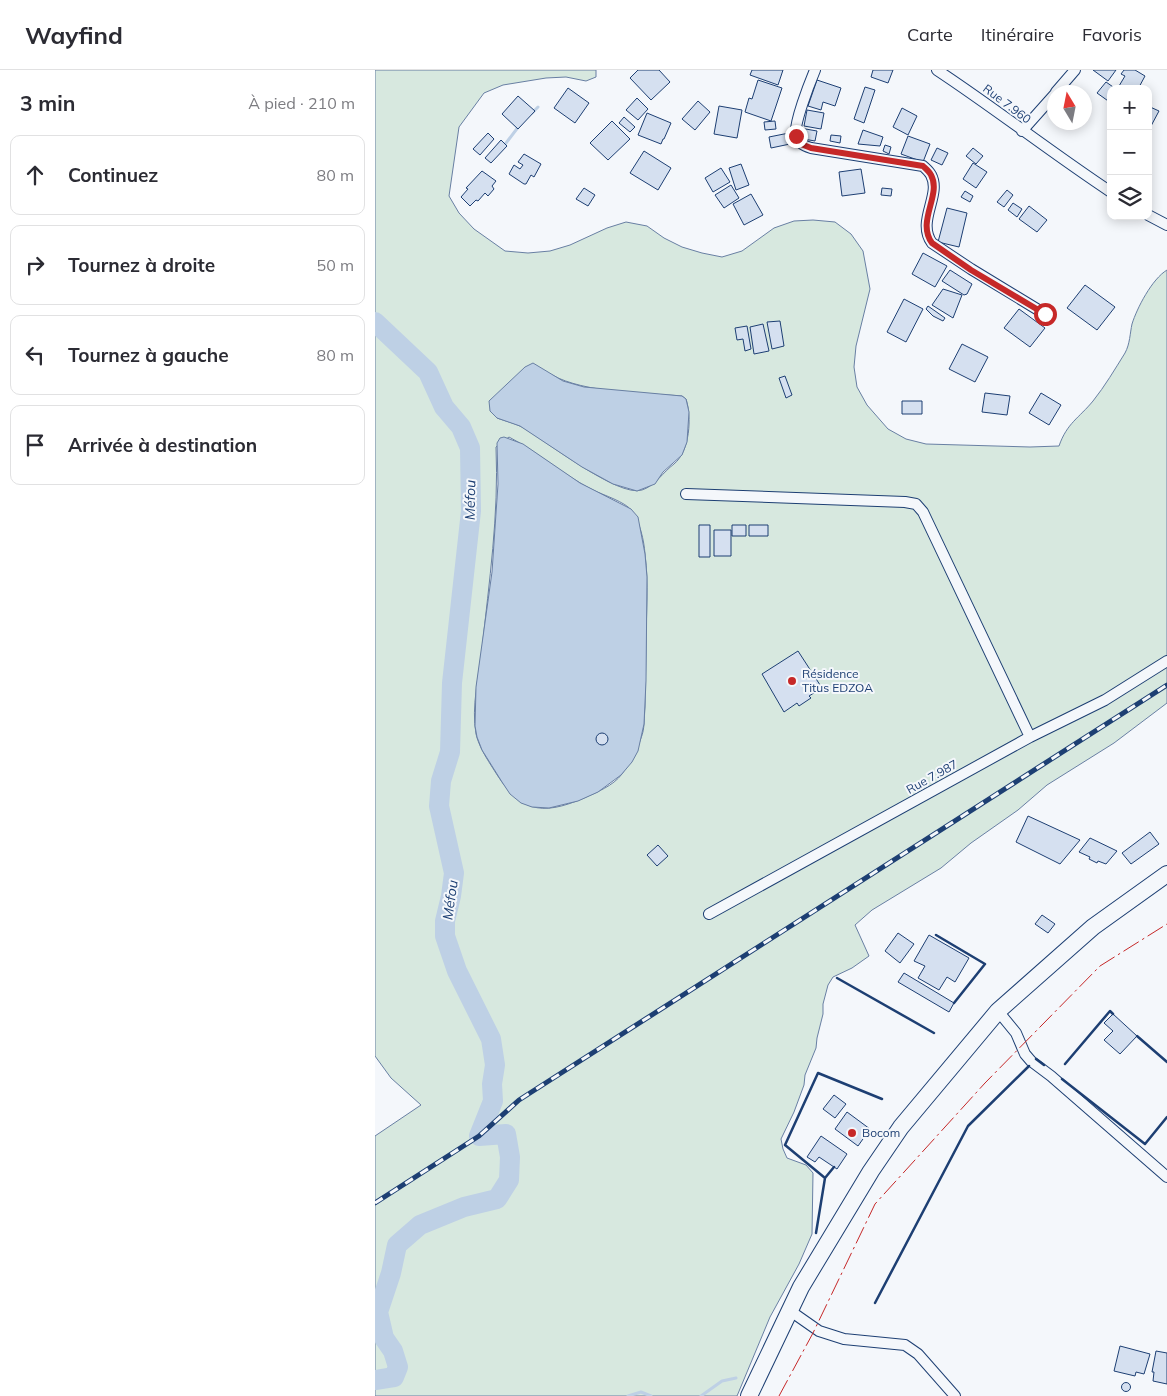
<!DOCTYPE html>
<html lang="fr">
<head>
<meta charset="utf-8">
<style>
	body { margin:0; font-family:Mulish,sans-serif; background:#f7f7f7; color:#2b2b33 }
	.controls { position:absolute; right:15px; top:15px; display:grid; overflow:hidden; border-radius:10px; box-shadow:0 2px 12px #0003 }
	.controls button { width:45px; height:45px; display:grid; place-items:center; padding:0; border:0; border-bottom:1px solid #e1e1e2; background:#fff; color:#2b2b33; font:25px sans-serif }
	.compass { position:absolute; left:672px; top:15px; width:45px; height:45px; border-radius:50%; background:#fff; box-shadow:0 2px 12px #0003; rotate:350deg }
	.stop { position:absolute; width:15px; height:15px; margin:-11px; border:4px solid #c62828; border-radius:50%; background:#fff }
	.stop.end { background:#c62828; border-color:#fff; box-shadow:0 1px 5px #0008 }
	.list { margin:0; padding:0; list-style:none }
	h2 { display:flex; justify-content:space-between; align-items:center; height:65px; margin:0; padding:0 20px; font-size:21px }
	h2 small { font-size:16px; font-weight:400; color:#7c7c81 }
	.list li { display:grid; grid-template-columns:32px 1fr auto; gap:15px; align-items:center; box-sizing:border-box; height:80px; margin:0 10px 10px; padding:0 10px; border:1px solid #e1e1e2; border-radius:10px }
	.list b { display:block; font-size:19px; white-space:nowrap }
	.list em { font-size:16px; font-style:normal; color:#7c7c81 }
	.icon { flex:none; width:28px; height:28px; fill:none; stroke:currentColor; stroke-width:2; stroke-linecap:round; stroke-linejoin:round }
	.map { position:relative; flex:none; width:792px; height:1326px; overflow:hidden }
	header { display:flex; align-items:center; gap:30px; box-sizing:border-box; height:70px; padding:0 25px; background:#fff; border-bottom:1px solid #e1e1e2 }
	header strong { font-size:24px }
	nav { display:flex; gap:28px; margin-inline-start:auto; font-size:18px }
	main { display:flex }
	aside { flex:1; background:#fff }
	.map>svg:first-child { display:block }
</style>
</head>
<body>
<header>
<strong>Wayfind</strong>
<nav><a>Carte</a><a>Itinéraire</a><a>Favoris</a></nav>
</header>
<main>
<aside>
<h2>3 min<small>À pied · 210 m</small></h2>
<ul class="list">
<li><svg class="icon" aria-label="ahead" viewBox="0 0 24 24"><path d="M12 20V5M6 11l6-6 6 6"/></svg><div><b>Continuez</b></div><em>80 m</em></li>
<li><svg class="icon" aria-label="right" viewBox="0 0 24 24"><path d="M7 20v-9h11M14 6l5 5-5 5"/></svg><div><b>Tournez à droite</b></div><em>50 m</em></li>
<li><svg class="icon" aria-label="left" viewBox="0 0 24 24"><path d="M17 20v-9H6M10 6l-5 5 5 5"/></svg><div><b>Tournez à gauche</b></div><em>80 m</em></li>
<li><svg class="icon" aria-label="arrive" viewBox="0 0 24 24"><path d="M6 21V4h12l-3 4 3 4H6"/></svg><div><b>Arrivée à destination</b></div></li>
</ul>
</aside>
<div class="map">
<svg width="792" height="1326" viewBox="0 0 792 1326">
	<rect width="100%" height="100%" fill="#f4f7fb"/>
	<path fill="#d7e8df" stroke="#687fa3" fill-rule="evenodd" d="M 0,0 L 221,0 L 221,7 L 211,11 L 191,7 L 171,8 L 128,15 L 109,23 L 84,57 L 74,126 L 84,143 L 99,159 L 130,181 L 153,183 L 175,181 L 195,175 L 232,158 L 251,152 L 272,156 L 289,168 L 307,177 L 327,183 L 347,187 L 367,181 L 399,158 L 419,151 L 438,150 L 460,152 L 476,164 L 488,181 L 495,219 L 481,276 L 479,297 L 482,317 L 492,335 L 513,359 L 531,369 L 551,374 L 655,377 L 684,376 C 692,353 704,348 718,331 C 730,316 740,299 750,283 C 755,274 755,263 757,254 C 762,238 777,209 792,200 L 792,633 L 739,673 L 672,715 L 643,740 L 596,773 L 566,798 L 497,840 L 480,855 L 494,886 L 477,898 L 458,907 L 453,915 L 448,934 L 448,944 L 442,968 L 441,978 L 430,1005 L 429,1015 L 419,1042 L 406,1069 L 408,1079 L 412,1088 L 431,1095 L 438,1103 L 437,1164 L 424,1194 L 395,1247 L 362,1326 L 0,1326 L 0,1066 L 46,1035 L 16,1008 L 0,986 ZM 177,305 C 210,323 268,323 307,326 L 311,329 C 317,347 315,381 299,394 C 288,402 280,416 267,420 C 243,428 170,370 147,357 C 139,353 130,351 122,348 ZM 134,367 C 163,382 188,405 218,420 C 228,425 251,432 257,441 C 265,453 269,470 270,484 C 274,514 271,544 271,574 C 271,595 270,616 270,637 C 269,647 270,659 266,668 C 263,678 253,695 247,704 C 238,716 222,722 209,728 C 165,747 144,741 119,700 C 112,689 104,677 101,664 C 96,636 104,607 107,579 C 114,512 124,445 121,377 Z"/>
	<path fill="#bed0e5" stroke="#687fa3" d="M 158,293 L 188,311 L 209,317 L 307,326 L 311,329 L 314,342 L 312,372 L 307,385 L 288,402 L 280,414 L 262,421 L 238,414 L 207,397 L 145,356 L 122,348 L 115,341 L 114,331 L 150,297 Z
		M 129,367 L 148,374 L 205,413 L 256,439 L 263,447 L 270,484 L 272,507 L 271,611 L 269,654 L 263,681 L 257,692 L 246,705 L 223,722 L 203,731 L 174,738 L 157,737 L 146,733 L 135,724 L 127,712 L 107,680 L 102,667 L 100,656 L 101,617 L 117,502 L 123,414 L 122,373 L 125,368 Z"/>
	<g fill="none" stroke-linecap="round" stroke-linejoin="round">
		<path stroke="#bed0e5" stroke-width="3" d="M 157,43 L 163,37
			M 128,77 L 144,56
			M 253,1326 L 266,1322 L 276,1326
			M 326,1326 L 347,1311 L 361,1308"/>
		<path stroke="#bed0e5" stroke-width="20" d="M 0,252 L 53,302 L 69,337 L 86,357 L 95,378 L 96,441 L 77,613 L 75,682 L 66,711 L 64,736 L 79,803 L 76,826 L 70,851 L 70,866 L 82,901 L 116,969 L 120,995 L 117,1014 L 118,1031 L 104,1066 L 131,1064 L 135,1087 L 134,1110 L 122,1129 L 89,1137 L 45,1155 L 22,1175 L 16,1203 L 3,1242 L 9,1268 L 18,1281 L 23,1297 L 19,1307 L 0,1310"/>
	</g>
	<path fill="#d5e0f0" stroke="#1d3f73" d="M 263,0 L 284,0 L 295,12 L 276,30 L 255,8 Z
		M 377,0 L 408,0 L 403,15 L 375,5 Z
		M 498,0 L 518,0 L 513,13 L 496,7 Z
		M 718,0 L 741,0 L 733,11 Z
		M 749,0 L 760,0 L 770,6 L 763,19 L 748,19 L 744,16 L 750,6 L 746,4 Z
		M 383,10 L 407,18 L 396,51 L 370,42 L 374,28 L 377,29 Z
		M 442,10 L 466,18 L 460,36 L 448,32 L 446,40 L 433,36 Z
		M 731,12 L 741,19 L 736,19 L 736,33 L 722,23 Z
		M 490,17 L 500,20 L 489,53 L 479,49 Z
		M 193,18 L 214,33 L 200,53 L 179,38 Z
		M 143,26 L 160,41 L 143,59 L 127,44 Z
		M 262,28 L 273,39 L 263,50 L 251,40 Z
		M 323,31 L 335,42 L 320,60 L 307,49 Z
		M 344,36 L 367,40 L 362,68 L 339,64 Z
		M 773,36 L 784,41 L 776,56 L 773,54 Z
		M 527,38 L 542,46 L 533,65 L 518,57 Z
		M 432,40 L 449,43 L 446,59 L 429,56 Z
		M 272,43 L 296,53 L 289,69 L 288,69 L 286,74 L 263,65 Z
		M 249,47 L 260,57 L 255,62 L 244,53 Z
		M 237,51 L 255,69 L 233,90 L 215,73 Z
		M 400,51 L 401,59 L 390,60 L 389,52 Z
		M 425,58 L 442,61 L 440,71 L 423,68 Z
		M 488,60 L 508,67 L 505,76 L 483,74 Z
		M 113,63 L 119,69 L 105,85 L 98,79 Z
		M 414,63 L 415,74 L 396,78 L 394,67 Z
		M 456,65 L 466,66 L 465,73 L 455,71 Z
		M 533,66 L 555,74 L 548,92 L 526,84 Z
		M 126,70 L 132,76 L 116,93 L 110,88 Z
		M 510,75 L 516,77 L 514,84 L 508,81 Z
		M 562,78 L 573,83 L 567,95 L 556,90 Z
		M 598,78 L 608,86 L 601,94 L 591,86 Z
		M 269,81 L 296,98 L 283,120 L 255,103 Z
		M 149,84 L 166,94 L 159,107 L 156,105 L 151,114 L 149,114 L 134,104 L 139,95 L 145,99 L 148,95 L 143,92 Z
		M 598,93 L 612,102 L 601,118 L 588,109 Z
		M 366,94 L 374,115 L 361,120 L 354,98 Z
		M 346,98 L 355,112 L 338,122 L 330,108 Z
		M 486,99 L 490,123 L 467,126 L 464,102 Z
		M 107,101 L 121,111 L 117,116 L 119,119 L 113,126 L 110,123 L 103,131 L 101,130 L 95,136 L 86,127 L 93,119 L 91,118 Z
		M 356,115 L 364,128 L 349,138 L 340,125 Z
		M 209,118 L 220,125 L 213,136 L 201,129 Z
		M 507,118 L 517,119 L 516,126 L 506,125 Z
		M 632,120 L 638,125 L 629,137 L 622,132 Z
		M 590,121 L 598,126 L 595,132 L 586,127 Z
		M 376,124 L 388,145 L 369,155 L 358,134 Z
		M 638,133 L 647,139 L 642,147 L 633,140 Z
		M 654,136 L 672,150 L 662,162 L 644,149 Z
		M 572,138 L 592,143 L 584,177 L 563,172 Z
		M 548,183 L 572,196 L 560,217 L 537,204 Z
		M 575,200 L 597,214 L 592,224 L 589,225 L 567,211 Z
		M 710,215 L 740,237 L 722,260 L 692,238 Z
		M 568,219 L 587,225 L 578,248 L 557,235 Z
		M 529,229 L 548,239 L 531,272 L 512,262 Z
		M 553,236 L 570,248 L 568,251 L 558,246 L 551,239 Z
		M 644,239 L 670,258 L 655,277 L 629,258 Z
		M 405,251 L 409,276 L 397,279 L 392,252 Z
		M 388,254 L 394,281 L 379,284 L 375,257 Z
		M 372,256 L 376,279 L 370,281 L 368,269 L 362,270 L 360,258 Z
		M 587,274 L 613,287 L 600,312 L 574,299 Z
		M 410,306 L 417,325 L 411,328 L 404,308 Z
		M 610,323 L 635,326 L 632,345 L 607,342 Z
		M 666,323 L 686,335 L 674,355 L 654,343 Z
		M 527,331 L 547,331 L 547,344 L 527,344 Z
		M 324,455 L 335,455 L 335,487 L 324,487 Z
		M 357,455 L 371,455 L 371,466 L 357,466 Z
		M 374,455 L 393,455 L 393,466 L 374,466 Z
		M 339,460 L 356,460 L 356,486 L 339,486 Z
		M 423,581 L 447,618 L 434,626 L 436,628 L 424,636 L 422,633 L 409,642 L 387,604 Z
		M221 669a6 6 0 1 1 12 0a6 6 0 1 1-12 0Z
		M 653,746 L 705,770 L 685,794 L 641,772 Z
		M 775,762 L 784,774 L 756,794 L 747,783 Z
		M 715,768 L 742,781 L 731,794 L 723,791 L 722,793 L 714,789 L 715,787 L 704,782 Z
		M 283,775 L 293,786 L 282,796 L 272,785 Z
		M 667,845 L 680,854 L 673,863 L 660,854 Z
		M 523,863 L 539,874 L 525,893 L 510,881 Z
		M 554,865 L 594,888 L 580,912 L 572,907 L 564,920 L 543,908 L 550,896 L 539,891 Z
		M 529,903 L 579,933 L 574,942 L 523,912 Z
		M 738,944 L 762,966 L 745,984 L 729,970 L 738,961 L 729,953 Z
		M 459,1025 L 471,1034 L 460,1048 L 448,1039 Z
		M 472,1042 L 495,1059 L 483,1076 L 460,1059 Z
		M 446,1066 L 472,1084 L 462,1099 L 444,1087 L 440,1092 L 432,1087 Z
		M 745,1276 L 775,1284 L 769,1304 L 761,1302 L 760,1306 L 739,1301 Z
		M 781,1281 L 792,1283 L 792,1314 L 778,1311 L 779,1302 L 777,1302 Z
		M746.5 1317a4.5 4.5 0 1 1 9 0a4.5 4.5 0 1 1-9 0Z"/>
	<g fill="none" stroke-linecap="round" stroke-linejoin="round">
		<defs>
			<path id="minor" d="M 440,0 C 435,12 418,55 421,66 C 423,73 429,76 436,78 L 548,96 C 550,98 554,101 556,105 C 567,125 541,151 557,173 L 596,199 L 670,244
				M 562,0 C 621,39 677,83 736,122
				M 681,22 L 700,0
				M 647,61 L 680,24
				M 773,145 L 792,155
				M 311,424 L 530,432 L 541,434 L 548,442 L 655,667
				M 334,844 L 655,667 L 730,630 L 792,591
				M 623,941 L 641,963 L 650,984 L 656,991 L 676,1006 L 792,1107
				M 414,1240 L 444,1261 L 469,1269 L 530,1275 L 543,1284 L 580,1326"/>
			<path id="trunk" d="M 374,1326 L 426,1217 L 496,1101 L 526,1057 L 623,941 L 718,857 L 792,804"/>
		</defs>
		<use href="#minor" stroke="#1d3f73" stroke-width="12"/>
		<use href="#trunk" stroke="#1d3f73" stroke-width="18"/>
		<use href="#minor" stroke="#f4f7fb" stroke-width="10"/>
		<use href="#trunk" stroke="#f4f7fb" stroke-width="16"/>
		<defs>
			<path id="rail" d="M 0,1133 L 104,1066 L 144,1030 L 792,615"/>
		</defs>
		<use href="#rail" stroke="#1d3f73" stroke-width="5"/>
		<use href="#rail" stroke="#f4f7fb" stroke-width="3" stroke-dasharray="9" stroke-linecap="butt"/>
		<path stroke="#1d3f73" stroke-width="2.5" d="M 561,865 L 610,894 L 579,933
			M 462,908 L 559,963
			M 762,966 L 792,992
			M 661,989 L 669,995
			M 690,994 L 735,941 L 738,944
			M 687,1009 L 770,1074 L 792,1047
			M 459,1097 L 450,1108 L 410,1075 L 443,1003 L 507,1029
			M 441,1163 L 450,1108
			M 500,1233 L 593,1056 L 654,996"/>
		<path stroke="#c62828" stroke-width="1" stroke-dasharray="18 4 2.5 4" stroke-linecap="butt" d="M 404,1326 L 438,1263 L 500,1134 L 610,1013 L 725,896 L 792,854"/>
	</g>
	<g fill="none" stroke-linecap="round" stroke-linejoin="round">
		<path stroke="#c62828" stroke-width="6" d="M 421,66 L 426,74 L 436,78 L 548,96 C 550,98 554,101 556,105 C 567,125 541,151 557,173 L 596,200 L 670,244"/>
	</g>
	<g fill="#c62828" stroke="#f4f7fb" stroke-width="2">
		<circle cx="417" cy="611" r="5"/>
		<circle cx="477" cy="1063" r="5"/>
	</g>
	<g text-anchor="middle" stroke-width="4" stroke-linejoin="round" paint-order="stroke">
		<g font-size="12" fill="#1d3f73" stroke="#f4f7fb">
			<text transform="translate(632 34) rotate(37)" y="4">Rue 7.960</text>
			<text transform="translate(557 707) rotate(-29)" y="4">Rue 7.987</text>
		</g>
		<g font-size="12" fill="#1d3f73" stroke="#f4f7fb" text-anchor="start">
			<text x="427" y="608">Résidence<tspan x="427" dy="14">Titus EDZOA</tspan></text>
			<text x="487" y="1067">Bocom</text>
		</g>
		<g font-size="14" font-style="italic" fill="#1d3f73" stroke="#f4f7fb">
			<text transform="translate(95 430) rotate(-89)" y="5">Méfou</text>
			<text transform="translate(75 830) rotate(-82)" y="5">Méfou</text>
		</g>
	</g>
</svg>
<div class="controls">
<button>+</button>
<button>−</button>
<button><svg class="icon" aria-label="layers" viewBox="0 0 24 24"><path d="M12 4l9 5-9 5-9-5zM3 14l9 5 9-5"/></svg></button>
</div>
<svg class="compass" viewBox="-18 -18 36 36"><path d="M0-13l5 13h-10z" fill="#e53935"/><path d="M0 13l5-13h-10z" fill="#7c7c81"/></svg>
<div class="stop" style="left:670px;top:244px"></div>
<div class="stop end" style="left:421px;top:66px"></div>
</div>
</main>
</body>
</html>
